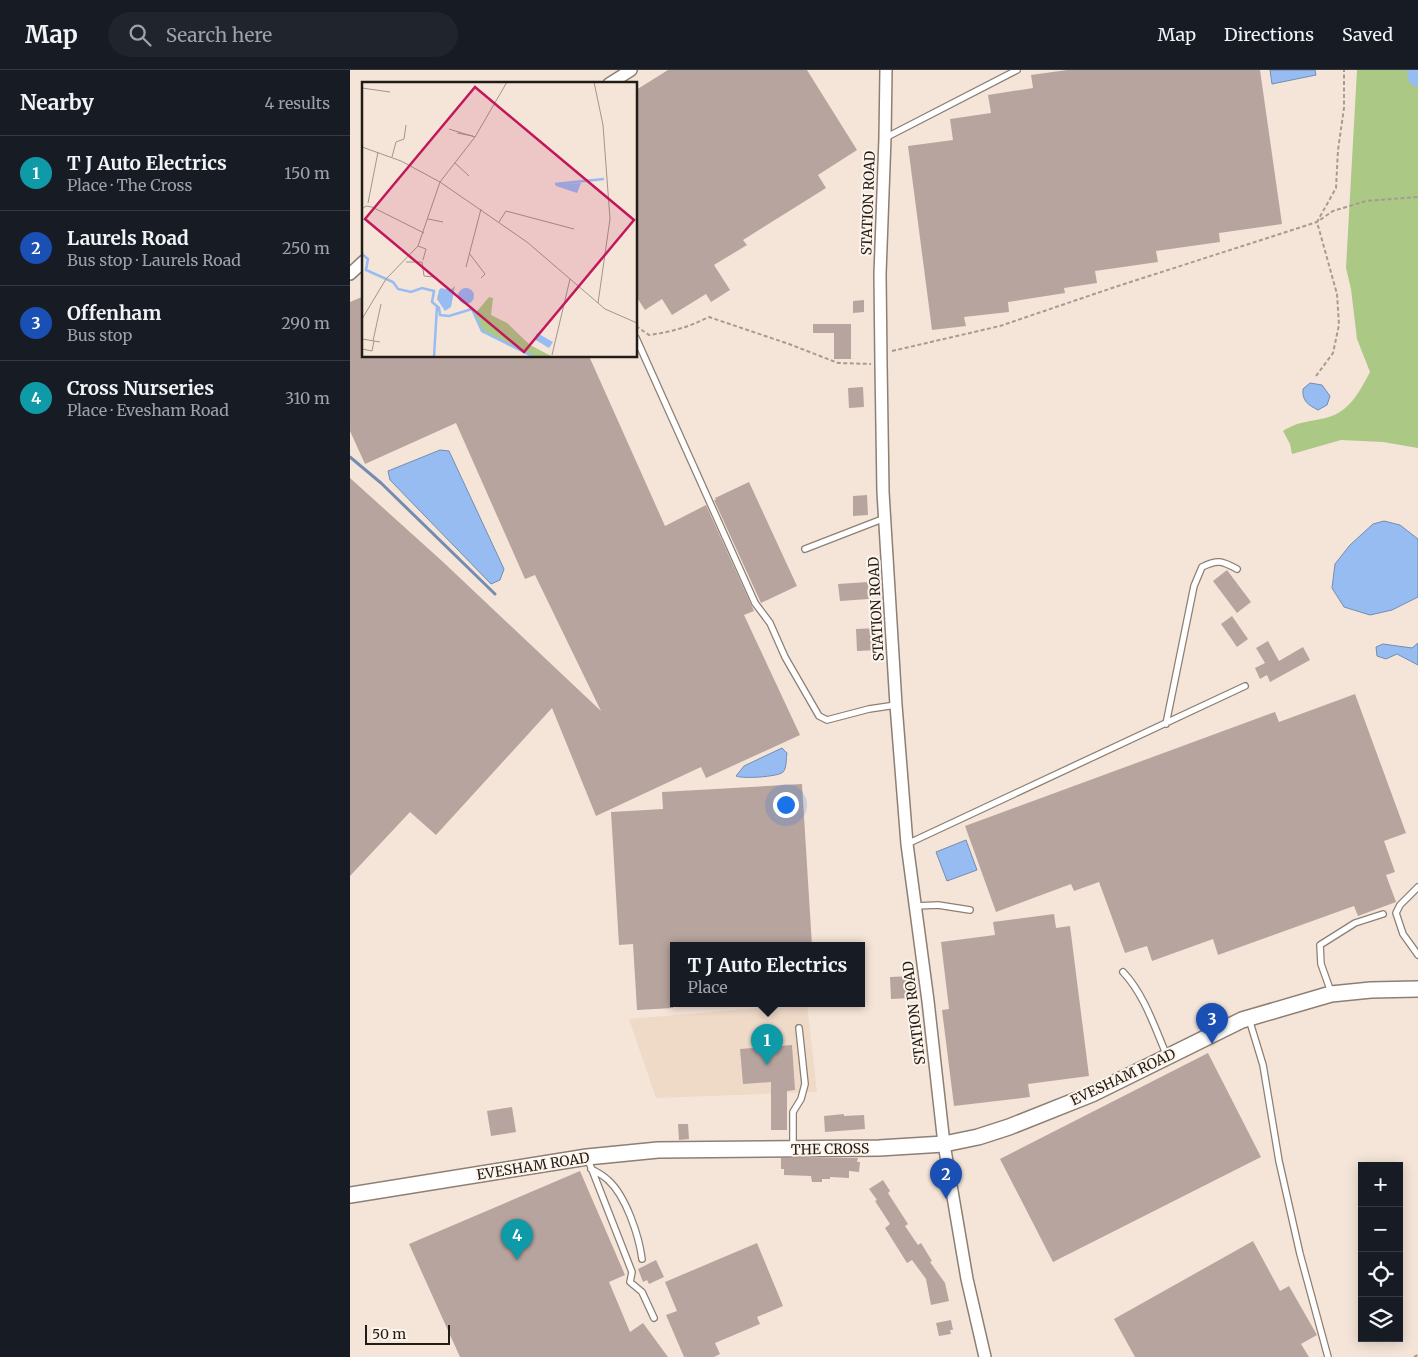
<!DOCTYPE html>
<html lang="en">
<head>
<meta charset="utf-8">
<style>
	body { margin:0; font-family:Merriweather,serif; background:#20242c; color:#f1f3f6 }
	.controls { position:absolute; right:15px; bottom:15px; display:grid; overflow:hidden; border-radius:0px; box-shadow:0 2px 12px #0003 }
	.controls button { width:45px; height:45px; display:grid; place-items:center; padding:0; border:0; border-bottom:1px solid #363941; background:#171b24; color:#f1f3f6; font:25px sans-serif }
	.scale { position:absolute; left:15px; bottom:12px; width:85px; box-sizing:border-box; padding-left:5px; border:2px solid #221c17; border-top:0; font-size:14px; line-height:18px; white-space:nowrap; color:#221c17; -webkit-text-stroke:4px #fdf4eb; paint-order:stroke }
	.you { position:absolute; left:435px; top:734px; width:18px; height:18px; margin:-12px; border:4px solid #fff; border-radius:50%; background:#1a73e8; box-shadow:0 0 0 8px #1a73e833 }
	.badge { display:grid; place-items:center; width:32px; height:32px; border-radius:50%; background:#736835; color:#fff; font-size:16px; font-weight:700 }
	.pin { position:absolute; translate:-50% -41px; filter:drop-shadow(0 1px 2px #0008) }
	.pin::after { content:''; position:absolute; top:26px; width:18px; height:15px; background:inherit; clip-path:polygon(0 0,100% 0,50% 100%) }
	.popup { position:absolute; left:320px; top:872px; width:195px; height:65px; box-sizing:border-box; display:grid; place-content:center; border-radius:0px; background:#171b24; filter:drop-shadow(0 1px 4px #0005); font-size:16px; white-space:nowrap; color:#9ea1a6 }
	.popup b { font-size:19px; color:#f1f3f6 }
	.popup::after { content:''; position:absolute; left:50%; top:100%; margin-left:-10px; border:10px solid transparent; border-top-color:#171b24 }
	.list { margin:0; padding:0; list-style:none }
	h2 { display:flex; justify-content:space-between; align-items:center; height:65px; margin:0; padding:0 20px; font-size:21px }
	h2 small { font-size:16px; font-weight:400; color:#9ea1a6 }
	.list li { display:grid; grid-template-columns:32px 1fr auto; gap:15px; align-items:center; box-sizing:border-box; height:75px; padding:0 20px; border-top:1px solid #363941 }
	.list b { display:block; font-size:19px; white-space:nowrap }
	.list p { margin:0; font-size:16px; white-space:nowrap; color:#9ea1a6 }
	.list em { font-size:16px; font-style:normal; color:#9ea1a6 }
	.icon { flex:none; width:28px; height:28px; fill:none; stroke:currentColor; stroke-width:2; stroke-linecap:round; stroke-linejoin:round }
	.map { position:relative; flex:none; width:1068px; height:1287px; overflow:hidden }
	header { display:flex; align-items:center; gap:30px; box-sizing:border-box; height:70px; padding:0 25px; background:#171b24; border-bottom:1px solid #363941 }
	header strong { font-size:24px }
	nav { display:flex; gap:28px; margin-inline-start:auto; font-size:18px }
	.search { width:350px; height:45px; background:#20242c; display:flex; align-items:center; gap:12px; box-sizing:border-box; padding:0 18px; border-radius:28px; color:#9ea1a6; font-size:19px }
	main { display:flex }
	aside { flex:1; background:#171b24 }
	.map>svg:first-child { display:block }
</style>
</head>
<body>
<header>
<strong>Map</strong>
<div class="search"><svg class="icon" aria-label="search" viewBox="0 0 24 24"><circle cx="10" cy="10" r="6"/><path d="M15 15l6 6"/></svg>Search here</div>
<nav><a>Map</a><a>Directions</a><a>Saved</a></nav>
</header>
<main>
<aside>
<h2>Nearby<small>4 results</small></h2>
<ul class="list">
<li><span class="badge" style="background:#0f9aa8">1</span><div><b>T J Auto Electrics</b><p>Place · The Cross</p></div><em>150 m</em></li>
<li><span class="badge" style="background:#1a4fb4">2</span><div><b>Laurels Road</b><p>Bus stop · Laurels Road</p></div><em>250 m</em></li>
<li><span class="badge" style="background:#1a4fb4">3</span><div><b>Offenham</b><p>Bus stop</p></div><em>290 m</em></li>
<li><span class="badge" style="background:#0f9aa8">4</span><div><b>Cross Nurseries</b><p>Place · Evesham Road</p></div><em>310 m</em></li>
</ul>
</aside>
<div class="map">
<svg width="1068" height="1287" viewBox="0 0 1068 1287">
	<rect width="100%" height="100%" fill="#f5e5d8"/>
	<path fill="#efd9c7" d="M 457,934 L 467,1022 L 306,1028 L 279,949 Z"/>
	<path fill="#abc885" d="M 1007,0 L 1067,0 L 1068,7 L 1068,378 L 1033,372 L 991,370 L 942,384 L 940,374 L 933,361 C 950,350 964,352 982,346 C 1001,339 1011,319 1020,302 L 1007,269 L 1001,219 L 996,198 Z"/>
	<path fill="#97bcf2" stroke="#748cb0" d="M 920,0 L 965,0 L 966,5 L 922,14 Z
		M 960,313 L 972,315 L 980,326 L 977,335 L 968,340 C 958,335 952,331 953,319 Z
		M 90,380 L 99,381 L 154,499 L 150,510 L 141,514 L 40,410 L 38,401 Z
		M 1034,451 L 1050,455 L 1068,469 L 1068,527 L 1042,540 L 1020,545 L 994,537 L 982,518 L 985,494 L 1000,475 L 1023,454 Z
		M 1068,573 L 1068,595 L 1047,584 L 1036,589 L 1027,586 L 1026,577 L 1033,574 L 1062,578 Z
		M 432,678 L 437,683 C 436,688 437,698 433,702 C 428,707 392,709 386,706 L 394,696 Z
		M 616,770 L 627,800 L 597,811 L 586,782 Z"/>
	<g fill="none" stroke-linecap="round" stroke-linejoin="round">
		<path stroke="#748cb0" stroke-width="3" d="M 0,387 L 31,413 L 145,524"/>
		<path stroke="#97bcf2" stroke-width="20" d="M 1067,0 L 1068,7"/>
	</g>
	<path fill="#b8a49e" d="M 318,0 L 457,0 L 507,80 L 468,105 L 476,118 L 393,170 L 397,175 L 364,195 L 380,220 L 361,232 L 356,224 L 322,245 L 312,229 L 295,240 L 286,226 L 286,20 Z
		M 717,0 L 910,0 L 932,154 L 869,163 L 870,172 L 806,181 L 808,192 L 745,201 L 747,213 L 714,218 L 715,223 L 658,232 L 659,242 L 614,247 L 616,256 L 582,260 L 558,76 L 603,70 L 600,49 L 641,43 L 638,25 L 683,18 L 681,5 Z
		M 14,226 L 14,286 L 239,286 L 315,456 L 356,435 L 404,541 L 394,545 L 450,665 L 356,708 L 351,697 L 246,746 L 202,638 L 86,765 L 60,742 L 0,806 L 0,408 L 92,491 L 251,641 L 185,505 L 175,509 L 106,353 L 15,394 L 0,361 L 0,232 Z
		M 514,230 L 514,242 L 503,243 L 503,231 Z
		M 463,254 L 501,254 L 501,289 L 484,289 L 484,263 L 463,263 Z
		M 513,317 L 514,337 L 499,338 L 498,318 Z
		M 399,412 L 447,516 L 411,533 L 364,430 L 366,430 L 365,428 Z
		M 517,425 L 518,445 L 503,446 L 503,426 Z
		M 877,500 L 901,532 L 887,543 L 863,511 Z
		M 518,512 L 519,529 L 490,531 L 488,514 Z
		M 882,546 L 898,569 L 887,577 L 871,554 Z
		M 528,558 L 529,580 L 507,581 L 506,559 Z
		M 918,571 L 929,591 L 953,577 L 960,590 L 920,612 L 917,605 L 910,609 L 905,598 L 915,593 L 906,578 Z
		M 1005,624 L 1056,763 L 1034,771 L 1045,802 L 1036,805 L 1046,832 L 1008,846 L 1004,836 L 868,885 L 863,869 L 802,891 L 797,876 L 775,883 L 749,812 L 724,821 L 721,814 L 646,842 L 615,756 L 925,642 L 929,652 Z
		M 452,714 L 462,876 L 323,876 L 323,938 L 287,940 L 283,874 L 269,875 L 261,742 L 313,739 L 312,722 Z
		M 704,844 L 706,858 L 720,856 L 739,1006 L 678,1014 L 680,1027 L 604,1036 L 592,940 L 599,939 L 591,872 L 645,865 L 643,852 Z
		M 561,906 L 563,928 L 541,929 L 540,907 Z
		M 442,975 L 445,1020 L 437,1021 L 437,1060 L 421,1060 L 421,1012 L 393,1014 L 390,979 Z
		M 858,983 L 911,1087 L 703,1192 L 650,1089 Z
		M 162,1037 L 166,1062 L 141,1066 L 137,1041 Z
		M 494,1044 L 494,1046 L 514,1045 L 515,1059 L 475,1062 L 474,1046 Z
		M 328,1054 L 338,1054 L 339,1069 L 329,1070 Z
		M 431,1088 L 508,1088 L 507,1092 L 510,1092 L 509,1102 L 499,1101 L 499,1108 L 480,1107 L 480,1109 L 472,1109 L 472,1112 L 462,1112 L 461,1106 L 434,1105 L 434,1099 L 431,1099 Z
		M 230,1101 L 275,1205 L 259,1212 L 280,1262 L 293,1253 L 318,1287 L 110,1287 L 59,1174 Z
		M 533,1110 L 540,1121 L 538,1123 L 558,1154 L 555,1156 L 568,1175 L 571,1173 L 582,1191 L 580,1192 L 595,1213 L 599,1231 L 581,1235 L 576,1209 L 562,1190 L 557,1193 L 535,1158 L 540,1154 L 525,1131 L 527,1130 L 519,1119 Z
		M 903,1171 L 930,1221 L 939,1216 L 967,1265 L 951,1274 L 959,1287 L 785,1287 L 764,1249 Z
		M 407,1173 L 433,1236 L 407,1247 L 410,1254 L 365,1273 L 370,1284 L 364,1287 L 334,1287 L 316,1245 L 327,1241 L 315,1212 Z
		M 306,1190 L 314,1207 L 299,1214 L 297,1210 L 293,1212 L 288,1199 Z
		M 601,1250 L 603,1260 L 600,1260 L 601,1264 L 589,1266 L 586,1253 Z"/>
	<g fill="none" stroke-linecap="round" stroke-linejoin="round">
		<defs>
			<path id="service" d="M 535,68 L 667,0
				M 286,268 L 405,533 L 420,553 L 435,587 L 469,646 L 477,650 L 519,639 L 546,635
				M 455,479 L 535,448
				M 816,654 L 844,516 L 852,497 C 868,489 872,491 887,499
				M 557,774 L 895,616
				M 1068,817 L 1050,835 L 1046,843 L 1053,864 L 1068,885
				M 566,836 L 588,835 L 620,840
				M 773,902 C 794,924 805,958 817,986
				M 981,922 L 971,894 L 970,875 L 1005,853 L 1033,844
				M 899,949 L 913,995 L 929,1091 L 950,1184 L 978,1287
				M 443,1077 L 443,1042 L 451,1029 L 455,1014 L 449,958
				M 237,1087 L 282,1202 L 280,1212 L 292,1222 L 304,1248
				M 241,1099 C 247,1102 253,1105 258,1110 C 276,1126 289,1166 292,1189"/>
			<path id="minor" d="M 536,0 L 535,68 L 530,204 L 531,294 L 533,422 L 546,635 L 557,774 L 578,931 L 594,1074 L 617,1209 L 635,1287
				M 259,14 L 281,0
				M 0,204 L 14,191"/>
			<path id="secondary" d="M 0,1125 L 237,1087 L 308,1080 L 529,1078 L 594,1074 L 628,1067 L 659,1057 L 742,1024 L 892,950 L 981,924 L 1021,920 L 1068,919"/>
		</defs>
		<use href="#service" stroke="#8d7f73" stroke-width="8"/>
		<use href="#minor" stroke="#8d7f73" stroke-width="14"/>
		<use href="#secondary" stroke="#8d7f73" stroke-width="18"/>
		<path stroke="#a79b91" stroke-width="2" stroke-dasharray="4 2.5" stroke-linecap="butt" d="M 286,256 L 299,265 C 321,262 339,257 359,247 L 439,274 L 488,293 L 521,294
			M 542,281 L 650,256 L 762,218 L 967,152 L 983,141 L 1016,131 L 1068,127
			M 966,306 L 983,283 L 989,255 L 987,224 L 967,152 L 986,118 L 988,80 L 994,38 L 994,0
			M 1064,1287 L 1068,1285"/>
		<use href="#service" stroke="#fff" stroke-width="5.5"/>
		<use href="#minor" stroke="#fff" stroke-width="11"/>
		<use href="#secondary" stroke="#fff" stroke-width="15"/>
	</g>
	<g text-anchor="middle" stroke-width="4" stroke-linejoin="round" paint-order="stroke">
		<g font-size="14" fill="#221c17" stroke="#fdf4eb">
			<text transform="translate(518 133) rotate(-88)" y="5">STATION ROAD</text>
			<text transform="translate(526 539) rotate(-93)" y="5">STATION ROAD</text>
			<text transform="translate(564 943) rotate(-97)" y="5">STATION ROAD</text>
			<text transform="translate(773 1007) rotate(-25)" y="5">EVESHAM ROAD</text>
			<text transform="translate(480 1079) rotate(-1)" y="5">THE CROSS</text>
			<text transform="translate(183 1096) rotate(-9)" y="5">EVESHAM ROAD</text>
		</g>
	</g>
	<g transform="translate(12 12)">
		<rect width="275" height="275" fill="#f5e5d8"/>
		<path d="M 127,215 L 131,216 L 129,233 L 145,241 L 168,263 L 191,275 L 170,274 L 120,249 L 112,233 Z" fill="#abc885"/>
		<path d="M 219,101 L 215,111 L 194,104 L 194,102 ZM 93,204 L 89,225 L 83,229 L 75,217 L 77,208 L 79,206 L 88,208 ZM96 214a8 8 0 1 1 16 0a8 8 0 1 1-16 0ZM 175,251 L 191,260 L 187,266 L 172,257 Z" fill="#97bcf2"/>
		<path fill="none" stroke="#97bcf2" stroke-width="2.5" d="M 193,102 L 242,97M 0,172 L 6,177 L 4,188 L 31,200 L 36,207 L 49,210 L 60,206 L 72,209 L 70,220 L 77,226 L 78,233 L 87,234 L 110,227 L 120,249 L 172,275M 72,275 L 75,224"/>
		<path fill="none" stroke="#a1958b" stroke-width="1" d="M 232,0 L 241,43 L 248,137 L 236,221M 0,6 L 28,10M 87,47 L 113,55M 95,51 L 111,54M 0,65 L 39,79 L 78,100 L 165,160 L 243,227 L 275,241M 30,75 L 34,60 L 42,57 L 44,43M 93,81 L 107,94M 6,121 L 16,70M 0,127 L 4,124 L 10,125 L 62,151M 66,137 L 81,140M 137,140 L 144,129 L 212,147M 56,164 L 64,167 L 61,178M 107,171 L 123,192 L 119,196M 44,180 L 60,180 L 62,194 L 72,195M 104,185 L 119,127M 0,237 L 24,197 L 56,164 L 78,100 L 113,55 L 145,0M 0,257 L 18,260M 11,259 L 19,222M 0,267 L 10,269 L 12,259M 190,273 L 208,197"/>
		<path fill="#c2185b" fill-opacity="0.15" stroke="#c2185b" stroke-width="2.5" d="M 113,5 L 272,138 L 162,270 L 3,137 Z"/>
		<rect width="275" height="275" fill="none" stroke="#221c17" stroke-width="2.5"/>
	</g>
</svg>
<div class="controls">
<button>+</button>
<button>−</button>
<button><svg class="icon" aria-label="locate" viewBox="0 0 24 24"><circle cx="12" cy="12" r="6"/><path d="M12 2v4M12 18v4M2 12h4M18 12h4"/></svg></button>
<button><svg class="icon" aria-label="layers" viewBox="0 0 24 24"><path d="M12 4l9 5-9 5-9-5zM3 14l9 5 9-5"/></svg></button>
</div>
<div class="scale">50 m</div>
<div class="you"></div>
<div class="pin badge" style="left:417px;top:995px;background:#0f9aa8">1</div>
<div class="popup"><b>T J Auto Electrics</b>Place</div>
<div class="pin badge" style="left:596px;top:1129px;background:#1a4fb4">2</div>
<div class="pin badge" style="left:862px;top:974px;background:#1a4fb4">3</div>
<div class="pin badge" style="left:167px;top:1190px;background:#0f9aa8">4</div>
</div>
</main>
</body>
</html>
